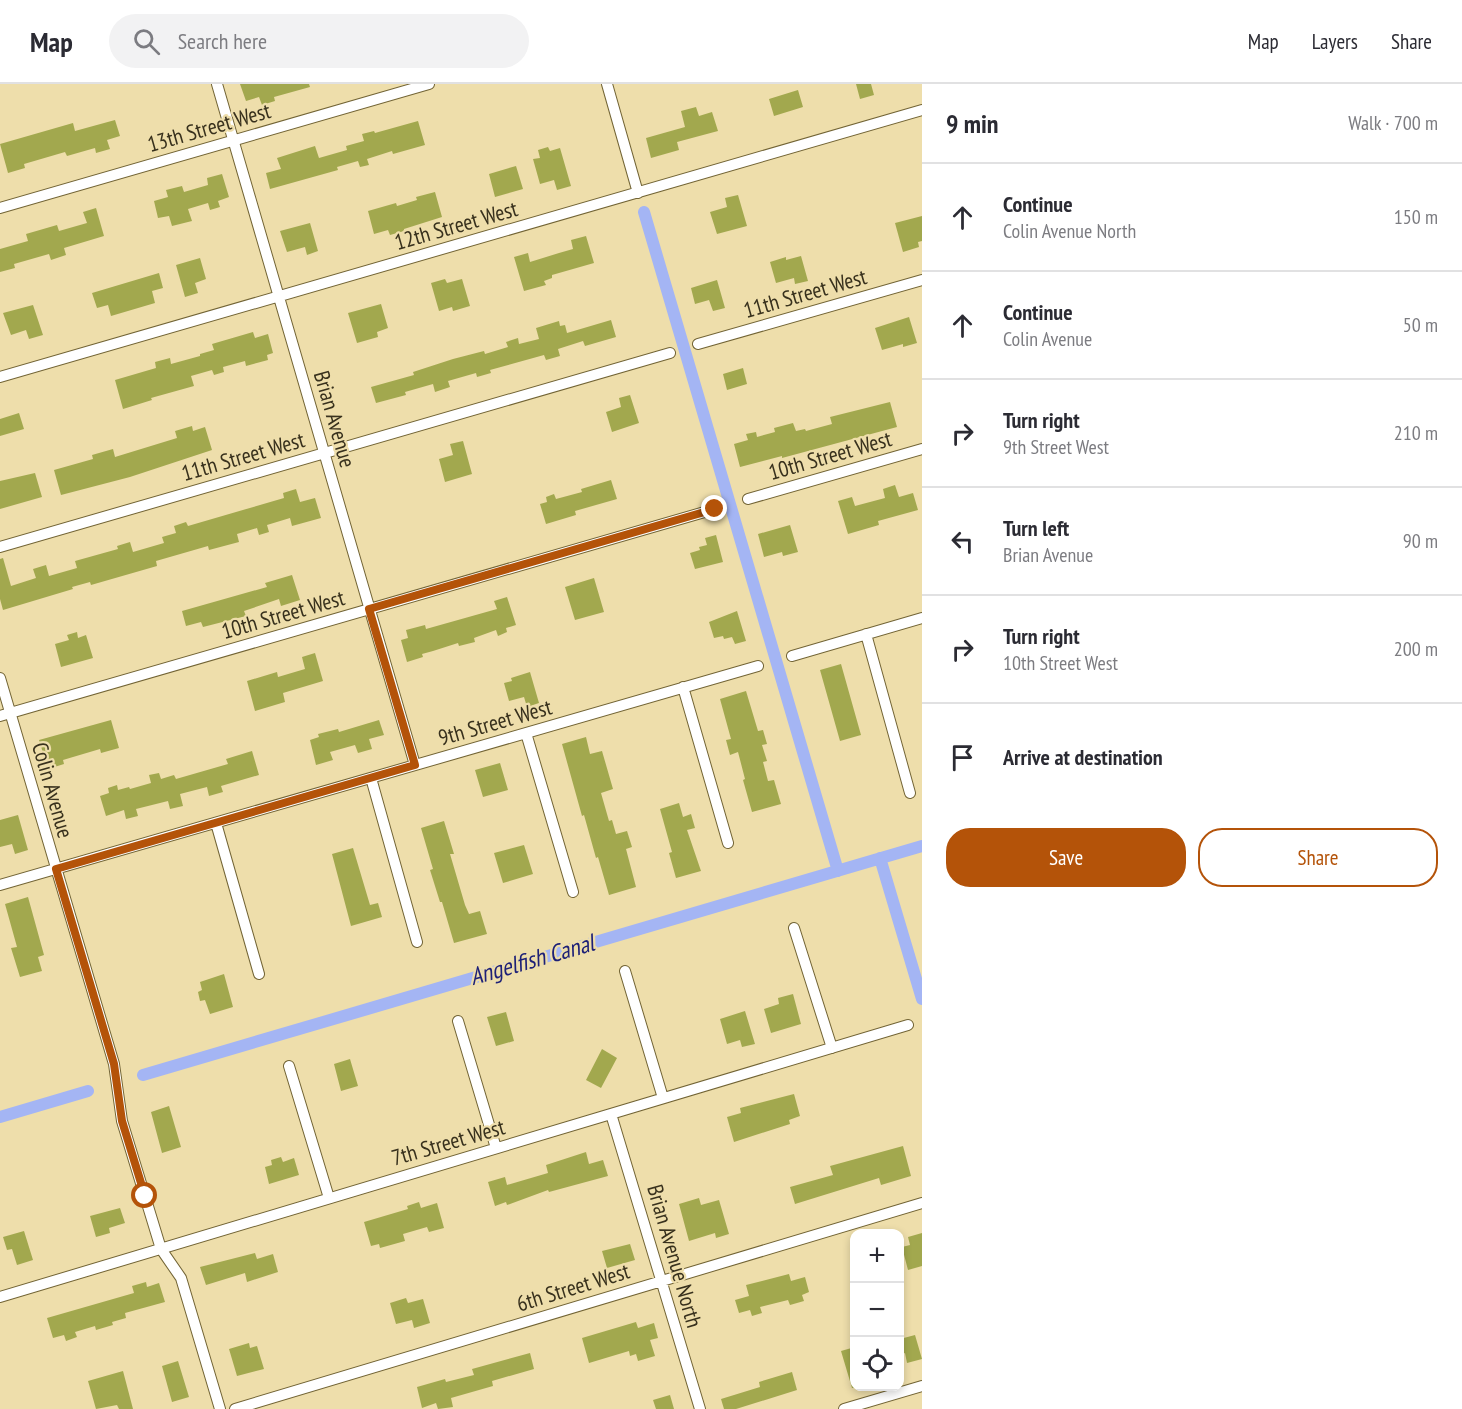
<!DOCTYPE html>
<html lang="en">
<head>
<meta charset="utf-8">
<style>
	body { margin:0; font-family:"PT Sans Narrow",sans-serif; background:#f2f2f3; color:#2b2b33 }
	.controls { position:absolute; right:18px; bottom:18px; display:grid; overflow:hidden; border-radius:12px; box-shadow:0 3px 9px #0003 }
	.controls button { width:54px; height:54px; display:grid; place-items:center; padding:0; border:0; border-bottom:2px solid #e1e1e2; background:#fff; color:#2b2b33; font:30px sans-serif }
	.stop { position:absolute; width:18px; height:18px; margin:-14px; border:4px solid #b45309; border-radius:50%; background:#fff }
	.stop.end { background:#b45309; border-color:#fff; box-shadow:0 2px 6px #0008 }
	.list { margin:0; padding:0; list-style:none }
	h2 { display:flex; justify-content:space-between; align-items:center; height:78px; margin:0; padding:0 24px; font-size:26px }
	h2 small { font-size:20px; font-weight:400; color:#7c7c81 }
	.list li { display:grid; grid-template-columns:39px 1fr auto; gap:18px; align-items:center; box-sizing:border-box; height:108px; padding:0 24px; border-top:2px solid #e1e1e2 }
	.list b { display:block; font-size:22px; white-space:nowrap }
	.list p { margin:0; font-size:20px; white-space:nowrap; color:#7c7c81 }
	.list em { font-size:20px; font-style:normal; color:#7c7c81 }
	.actions { display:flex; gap:12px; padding:18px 24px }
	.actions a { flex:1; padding:14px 0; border:2px solid #b45309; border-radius:24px; text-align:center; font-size:21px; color:#b45309 }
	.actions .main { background:#b45309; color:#fff }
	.icon { flex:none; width:33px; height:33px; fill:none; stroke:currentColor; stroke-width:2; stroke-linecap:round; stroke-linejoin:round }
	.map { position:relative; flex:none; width:922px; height:1325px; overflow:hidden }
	header { display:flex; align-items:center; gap:36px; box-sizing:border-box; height:84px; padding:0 30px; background:#fff; border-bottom:2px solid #e1e1e2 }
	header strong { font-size:28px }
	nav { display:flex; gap:33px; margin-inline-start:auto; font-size:21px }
	.search { width:420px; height:54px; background:#f2f2f3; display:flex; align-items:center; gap:15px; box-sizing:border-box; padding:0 21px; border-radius:33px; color:#7c7c81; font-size:22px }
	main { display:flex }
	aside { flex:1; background:#fff }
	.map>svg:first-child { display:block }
</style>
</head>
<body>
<header>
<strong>Map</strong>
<div class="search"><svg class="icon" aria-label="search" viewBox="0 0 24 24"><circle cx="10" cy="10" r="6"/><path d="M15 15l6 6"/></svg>Search here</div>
<nav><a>Map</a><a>Layers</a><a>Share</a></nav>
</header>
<main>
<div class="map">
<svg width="922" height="1325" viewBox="0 0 922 1325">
	<rect width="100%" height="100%" fill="#eedeab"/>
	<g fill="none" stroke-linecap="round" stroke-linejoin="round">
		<path stroke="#a4b5f4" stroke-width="12" d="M 644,128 L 838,787
			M 880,774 L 922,915
			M 143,991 L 922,762
			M 0,1033 L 88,1007"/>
	</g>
	<path fill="#a2a84e" d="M 240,0 L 309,0 L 310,3 L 274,13 L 275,17 L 262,21 L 259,13 L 246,17 Z
		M 856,0 L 871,0 L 874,11 L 860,15 Z
		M 798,6 L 803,23 L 774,32 L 769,15 Z
		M 696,23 L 699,32 L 712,28 L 718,47 L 677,58 L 679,66 L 651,74 L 646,54 L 685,43 L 681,27 Z
		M 115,36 L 120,52 L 107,56 L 110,65 L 96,69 L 95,64 L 67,72 L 65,68 L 24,80 L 25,84 L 8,89 L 0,60 L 73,39 L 75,47 Z
		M 418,37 L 425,61 L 393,70 L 392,67 L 367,75 L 369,81 L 360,83 L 358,77 L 337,83 L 338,86 L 270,105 L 266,89 L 281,85 L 277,74 L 315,62 L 319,74 L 347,66 L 346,62 L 364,57 L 362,50 L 374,47 L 375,49 Z
		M 548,63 L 550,67 L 560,64 L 571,102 L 557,106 L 554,96 L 540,100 L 533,75 L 540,74 L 538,66 Z
		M 516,82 L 523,105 L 495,113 L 489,90 Z
		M 222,90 L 229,113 L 218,117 L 220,123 L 210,126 L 208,119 L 188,125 L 192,137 L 172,142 L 169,132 L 158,134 L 154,117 L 168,113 L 166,106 L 182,102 L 184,108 L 208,101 L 207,94 Z
		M 435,108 L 442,133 L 404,145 L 404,147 L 390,151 L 388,146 L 374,150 L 368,127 L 396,119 L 397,122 L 417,116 L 416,113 Z
		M 738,111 L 747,142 L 717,150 L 710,128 L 727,123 L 725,114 Z
		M 96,124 L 104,152 L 64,164 L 66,171 L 51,176 L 49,170 L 14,180 L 15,184 L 0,188 L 0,165 L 28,157 L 26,150 L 57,141 L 59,147 L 87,139 L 83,128 Z
		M 922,132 L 922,157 L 918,158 L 919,163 L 903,168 L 895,139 Z
		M 310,139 L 318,167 L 307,171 L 305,163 L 287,168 L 280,147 Z
		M 586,152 L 594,179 L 552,191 L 552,194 L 544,197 L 546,201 L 524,207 L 514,173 L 528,169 L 530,178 L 559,169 L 573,165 L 571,156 Z
		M 801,172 L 808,197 L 795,200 L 794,194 L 776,199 L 770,178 L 786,173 L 786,176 Z
		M 200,174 L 206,195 L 195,199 L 198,209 L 185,213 L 176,181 Z
		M 159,189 L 163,204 L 152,207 L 155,219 L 111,232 L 108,221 L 97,224 L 92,209 Z
		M 445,195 L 447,199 L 462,195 L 470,222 L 453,227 L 452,223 L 439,227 L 431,199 Z
		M 717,196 L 725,224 L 713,227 L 709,216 L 695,220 L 691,204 Z
		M 381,220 L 388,244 L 377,248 L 378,253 L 357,259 L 348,229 Z
		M 33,221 L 43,251 L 29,255 L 26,246 L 11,251 L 3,229 Z
		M 909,233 L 917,259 L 903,263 L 903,260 L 882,266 L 875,244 Z
		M 611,236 L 616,253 L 585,262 L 583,257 L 558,265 L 560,272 L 546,276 L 544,271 L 490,286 L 491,289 L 477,293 L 476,289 L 448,297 L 450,303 L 435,308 L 433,300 L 405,308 L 406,311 L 376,319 L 371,303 L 414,291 L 413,288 L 453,275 L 484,267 L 485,270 L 508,263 L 506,258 L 518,254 L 519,260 L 539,255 L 536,244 L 559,237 L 560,242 L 565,241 L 567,249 Z
		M 253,248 L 255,254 L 268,250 L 273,269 L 267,271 L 268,276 L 246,282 L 245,277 L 223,283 L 224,288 L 214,291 L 212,286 L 191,292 L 194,302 L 151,314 L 152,316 L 123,325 L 115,296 L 156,284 L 155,278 L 170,274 L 171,280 L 200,272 L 200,270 L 214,266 L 212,260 Z
		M 743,284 L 747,300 L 727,306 L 723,290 Z
		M 630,311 L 639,339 L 612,348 L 606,328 L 621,323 L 619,314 Z
		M 890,318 L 897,343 L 782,374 L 782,372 L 740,383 L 734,360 L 748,356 L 746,350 L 756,348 L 757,353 L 775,348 L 774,344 L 793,339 L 796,347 L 805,345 L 806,347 L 832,340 L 830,333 Z
		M 19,329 L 24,345 L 0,352 L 0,335 Z
		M 192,342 L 193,347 L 205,343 L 212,366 L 130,393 L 61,411 L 54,386 L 93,375 L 92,371 L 113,365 L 115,373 L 177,354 L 175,347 Z
		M 463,357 L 472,390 L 445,398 L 439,375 L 453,371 L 450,360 Z
		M 35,389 L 42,413 L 0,425 L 0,397 Z
		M 611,396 L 617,415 L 575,427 L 576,431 L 546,440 L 540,420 L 547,418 L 546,413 L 554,410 L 556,415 L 582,408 L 581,405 Z
		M 895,401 L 899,413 L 913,409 L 918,426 L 878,437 L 879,441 L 848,450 L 838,417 L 852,413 L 855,422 L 885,414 L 883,405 Z
		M 296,405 L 300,418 L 315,414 L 321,434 L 292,442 L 290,434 L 267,441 L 269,448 L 259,451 L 257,444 L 237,450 L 239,458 L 209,466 L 208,462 L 156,477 L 157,482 L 91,501 L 90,498 L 72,503 L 73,505 L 3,526 L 0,515 L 0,475 L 3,474 L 11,502 L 36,494 L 33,485 L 46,481 L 49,492 L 77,484 L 75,477 L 118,465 L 117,462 L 130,458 L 133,468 L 164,459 L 162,453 L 176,449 L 174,442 L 186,438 L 188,442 L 284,414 L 283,409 Z
		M 790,441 L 798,468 L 783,472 L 782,468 L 764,473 L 758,450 Z
		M 716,451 L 723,478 L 695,485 L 690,469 L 700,466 L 699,463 L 707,461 L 705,454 Z
		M 292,491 L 300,516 L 281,522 L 279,515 L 244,527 L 246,532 L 203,543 L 201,538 L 186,542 L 182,527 L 267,503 L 265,499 Z
		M 594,494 L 604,528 L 575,536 L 565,503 Z
		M 507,513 L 516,541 L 506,544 L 507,548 L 498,552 L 496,546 L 474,554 L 475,558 L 459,562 L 458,559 L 433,567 L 422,570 L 423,573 L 407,578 L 401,556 L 408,554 L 406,546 L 425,541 L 426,545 L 497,525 L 494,517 Z
		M 737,527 L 746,557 L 735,560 L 732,553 L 724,555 L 723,552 L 714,554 L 709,538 Z
		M 77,548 L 78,554 L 86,551 L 93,574 L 61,583 L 55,560 L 69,556 L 67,551 Z
		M 315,569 L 323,597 L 283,609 L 285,618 L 255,627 L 247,597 L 277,588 L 278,593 L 305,585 L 302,573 Z
		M 841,580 L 861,651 L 840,657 L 820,586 Z
		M 530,588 L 539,619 L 527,623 L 524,613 L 509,617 L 504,599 L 512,597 L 511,594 Z
		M 746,607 L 758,647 L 763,646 L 767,660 L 762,661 L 767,677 L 763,678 L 768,697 L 774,696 L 781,720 L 752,728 L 743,696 L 745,695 L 738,668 L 730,671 L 726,656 L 731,655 L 720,615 Z
		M 111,636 L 119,664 L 101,669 L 100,665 L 73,673 L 63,676 L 64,680 L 48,685 L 39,656 Z
		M 379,636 L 384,651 L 369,655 L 372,665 L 358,669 L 355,661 L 330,668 L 333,676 L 316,681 L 310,656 L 319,653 L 318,650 L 338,645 L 339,648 Z
		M 586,653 L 590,670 L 602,667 L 613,705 L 601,709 L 609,737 L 612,736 L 616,750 L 627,747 L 632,763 L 626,765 L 636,803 L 609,811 L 598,773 L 596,774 L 584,731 L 582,732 L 562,660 Z
		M 252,667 L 259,691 L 221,702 L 223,708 L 209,712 L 207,703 L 180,710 L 183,722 L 170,725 L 168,717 L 136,725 L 138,732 L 126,735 L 124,726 L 106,732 L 100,712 L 109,709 L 108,704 L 117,701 L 118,706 L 129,703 L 130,705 L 151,699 L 149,691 L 159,689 L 161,695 L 174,691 L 176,695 L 228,680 L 226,675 Z
		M 500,679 L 508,706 L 483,713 L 475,686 Z
		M 679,719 L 683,733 L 691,730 L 695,744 L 687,746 L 701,787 L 676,794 L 669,769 L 672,768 L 660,725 Z
		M 18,731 L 28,766 L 15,770 L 12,760 L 0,763 L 0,736 Z
		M 444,737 L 454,770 L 450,770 L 465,821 L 469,830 L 480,827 L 487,850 L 454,859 L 442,818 L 440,818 L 430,786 L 433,785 L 421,744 Z
		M 524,761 L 533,790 L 503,799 L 494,769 Z
		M 353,764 L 370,821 L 378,819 L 382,833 L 351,842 L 332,770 Z
		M 28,813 L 44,871 L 38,873 L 42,887 L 20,893 L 11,864 L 17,863 L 5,820 Z
		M 224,890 L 233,923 L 210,930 L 205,916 L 200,917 L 198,908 L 202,906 L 200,898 Z
		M 793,910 L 801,940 L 771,949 L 764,925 L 779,920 L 778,914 Z
		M 745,927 L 755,960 L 742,963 L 740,956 L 727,960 L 720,935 Z
		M 506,928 L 514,957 L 496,962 L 487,933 Z
		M 602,965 L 617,974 L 601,1004 L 586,996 Z
		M 350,975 L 358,1002 L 341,1007 L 334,980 Z
		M 794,1010 L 800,1032 L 789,1036 L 790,1040 L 734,1058 L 727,1033 L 741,1029 L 740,1024 Z
		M 169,1022 L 181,1063 L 162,1069 L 151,1028 Z
		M 903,1062 L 911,1092 L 881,1101 L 879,1094 L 795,1120 L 790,1103 L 833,1091 L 830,1082 Z
		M 586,1068 L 589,1080 L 603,1076 L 608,1092 L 549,1108 L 548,1106 L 507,1121 L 506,1118 L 495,1122 L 488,1098 L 505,1093 L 507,1101 L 548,1089 L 546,1081 Z
		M 281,1073 L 283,1078 L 294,1074 L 299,1091 L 269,1100 L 265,1083 L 272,1081 L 271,1076 Z
		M 699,1114 L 701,1121 L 719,1116 L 729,1150 L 716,1154 L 715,1149 L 689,1157 L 679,1120 Z
		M 419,1118 L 421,1124 L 437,1119 L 444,1144 L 429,1148 L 427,1143 L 403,1150 L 405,1157 L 380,1164 L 379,1160 L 371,1162 L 364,1138 L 408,1125 L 407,1122 Z
		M 120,1124 L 125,1139 L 109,1144 L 110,1149 L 96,1153 L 90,1132 Z
		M 24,1147 L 33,1176 L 17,1181 L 12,1165 L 7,1166 L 3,1153 Z
		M 922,1149 L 922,1182 L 908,1186 L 902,1163 L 910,1161 L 908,1153 Z
		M 630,1160 L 635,1176 L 607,1184 L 602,1167 Z
		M 255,1169 L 257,1175 L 273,1170 L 278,1188 L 247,1198 L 245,1189 L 206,1201 L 200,1183 Z
		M 789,1190 L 791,1197 L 805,1193 L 809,1208 L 802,1211 L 804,1217 L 790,1221 L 788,1216 L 760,1223 L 762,1229 L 752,1232 L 750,1226 L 739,1229 L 735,1216 L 749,1212 L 746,1201 Z
		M 146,1198 L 147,1203 L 159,1199 L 165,1218 L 125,1229 L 126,1234 L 112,1238 L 113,1241 L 96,1246 L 95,1242 L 75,1248 L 77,1253 L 66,1257 L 64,1251 L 53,1254 L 47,1234 L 134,1209 L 132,1202 Z
		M 406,1214 L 408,1219 L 423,1215 L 430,1239 L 414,1244 L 412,1236 L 396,1240 L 390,1219 Z
		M 636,1238 L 638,1244 L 654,1239 L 658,1254 L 650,1256 L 655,1272 L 638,1277 L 636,1270 L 630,1272 L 629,1267 L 589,1279 L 582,1254 Z
		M 915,1251 L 922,1275 L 907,1279 L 905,1269 L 900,1271 L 900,1255 Z
		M 249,1259 L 250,1264 L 257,1262 L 264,1285 L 237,1292 L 229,1265 Z
		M 855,1263 L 855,1304 L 852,1304 L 841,1267 Z
		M 530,1269 L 534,1285 L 492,1297 L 493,1302 L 451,1314 L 453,1323 L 438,1325 L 436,1319 L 422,1324 L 417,1303 L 445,1295 L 446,1298 L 474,1291 L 472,1285 Z
		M 178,1277 L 189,1313 L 172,1318 L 162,1282 Z
		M 123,1287 L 133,1325 L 119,1325 L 117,1321 L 96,1325 L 88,1297 Z
		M 792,1288 L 797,1306 L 736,1325 L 724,1325 L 721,1315 L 760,1303 L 759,1298 Z
		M 670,1311 L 674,1325 L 656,1325 L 653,1316 Z"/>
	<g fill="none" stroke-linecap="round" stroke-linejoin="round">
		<defs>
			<path id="street" d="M 217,0 L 415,681
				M 607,0 L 638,109
				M 0,124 L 429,0
				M 698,260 L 922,196
				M 0,293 L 922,26
				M 748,415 L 922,365
				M 0,463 L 670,269
				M 866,550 L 910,709
				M 792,572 L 922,534
				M 0,594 L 114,980 L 122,1037 L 161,1165 L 181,1194 L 220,1325
				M 683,603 L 728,759
				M 0,632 L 715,425
				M 526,649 L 573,808
				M 371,694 L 417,858
				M 216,739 L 259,890
				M 0,801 L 758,582
				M 794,844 L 832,964
				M 625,887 L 663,1014
				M 458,937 L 496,1064
				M 289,982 L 329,1114
				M 611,1030 L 700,1325
				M 0,1213 L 908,941
				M 235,1325 L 922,1119
				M 844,1325 L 922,1302"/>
		</defs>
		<use href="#street" stroke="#726435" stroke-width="12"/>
		<use href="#street" stroke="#fff" stroke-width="10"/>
	</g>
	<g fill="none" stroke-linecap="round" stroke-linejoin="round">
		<path stroke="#b45309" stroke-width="8" d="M 145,1112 L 122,1037 L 114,980 L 56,785 L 415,681 L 369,525 L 715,425"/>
	</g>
	<g text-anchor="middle" stroke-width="4.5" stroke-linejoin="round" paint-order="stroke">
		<g font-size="22" fill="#38311d" stroke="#eedeab">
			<text transform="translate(209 43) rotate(-16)" y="8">13th Street West</text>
			<text transform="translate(456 141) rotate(-16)" y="8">12th Street West</text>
			<text transform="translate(805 209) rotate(-16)" y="8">11th Street West</text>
			<text transform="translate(335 335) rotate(74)" y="8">Brian Avenue</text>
			<text transform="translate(830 371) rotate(-16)" y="8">10th Street West</text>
			<text transform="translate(243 372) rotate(-16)" y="8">11th Street West</text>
			<text transform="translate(283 530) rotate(-16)" y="8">10th Street West</text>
			<text transform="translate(495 638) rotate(-16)" y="8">9th Street West</text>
			<text transform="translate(53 706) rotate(74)" y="8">Colin Avenue</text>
			<text transform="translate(448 1058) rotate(-16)" y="8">7th Street West</text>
			<text transform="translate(675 1172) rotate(74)" y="8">Brian Avenue North</text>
			<text transform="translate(573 1203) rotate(-17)" y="8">6th Street West</text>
		</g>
		<g font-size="24" font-style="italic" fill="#1d2077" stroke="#eedeab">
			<text transform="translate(532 876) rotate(-16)" y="8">Angelfish Canal</text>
		</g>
	</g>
</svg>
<div class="controls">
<button>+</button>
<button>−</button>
<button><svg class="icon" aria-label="locate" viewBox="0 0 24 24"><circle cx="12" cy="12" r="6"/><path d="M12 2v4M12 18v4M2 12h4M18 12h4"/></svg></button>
</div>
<div class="stop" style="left:145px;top:1112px"></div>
<div class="stop end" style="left:715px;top:425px"></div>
</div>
<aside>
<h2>9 min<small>Walk · 700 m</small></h2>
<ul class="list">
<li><svg class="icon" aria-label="ahead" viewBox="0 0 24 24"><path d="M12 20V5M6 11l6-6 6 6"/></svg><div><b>Continue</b><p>Colin Avenue North</p></div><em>150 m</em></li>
<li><svg class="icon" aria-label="ahead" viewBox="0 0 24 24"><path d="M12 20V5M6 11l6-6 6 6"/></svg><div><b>Continue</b><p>Colin Avenue</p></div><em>50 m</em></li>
<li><svg class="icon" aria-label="right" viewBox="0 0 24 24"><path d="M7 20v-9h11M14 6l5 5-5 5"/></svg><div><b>Turn right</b><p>9th Street West</p></div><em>210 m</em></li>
<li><svg class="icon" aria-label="left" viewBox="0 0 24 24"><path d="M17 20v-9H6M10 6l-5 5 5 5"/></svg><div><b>Turn left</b><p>Brian Avenue</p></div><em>90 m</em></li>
<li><svg class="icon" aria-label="right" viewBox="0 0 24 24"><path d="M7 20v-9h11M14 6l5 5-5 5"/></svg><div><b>Turn right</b><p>10th Street West</p></div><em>200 m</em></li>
<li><svg class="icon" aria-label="arrive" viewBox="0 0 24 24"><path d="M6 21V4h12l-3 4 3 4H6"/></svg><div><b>Arrive at destination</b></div></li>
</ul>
<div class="actions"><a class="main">Save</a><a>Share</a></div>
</aside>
</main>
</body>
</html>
